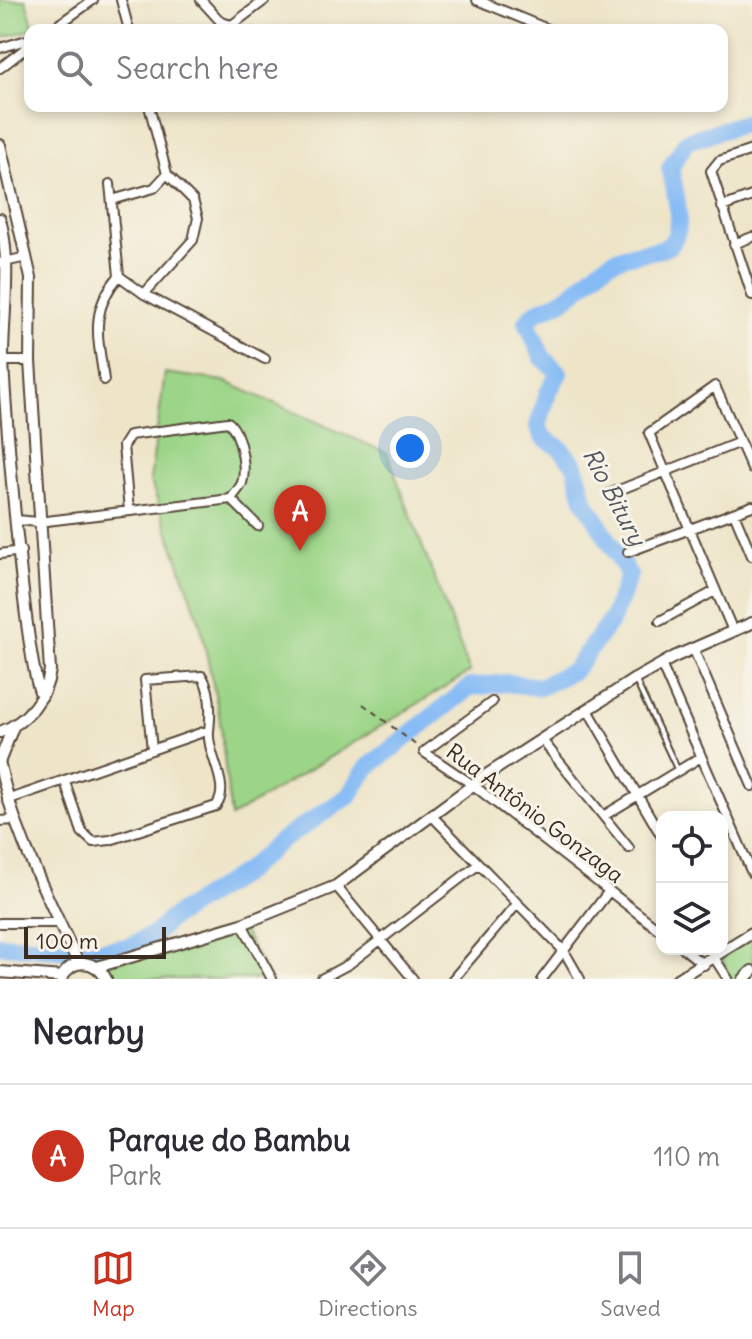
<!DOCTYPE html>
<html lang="en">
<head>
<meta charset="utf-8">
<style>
	body { margin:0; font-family:Delius,sans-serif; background:#f2f2f3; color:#2b2b33 }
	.controls { position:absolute; right:24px; bottom:24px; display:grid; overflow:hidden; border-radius:16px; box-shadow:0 4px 12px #0003 }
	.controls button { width:72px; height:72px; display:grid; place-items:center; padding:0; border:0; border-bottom:2px solid #e1e1e2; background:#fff; color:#2b2b33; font:40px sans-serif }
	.scale { position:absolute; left:24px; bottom:20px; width:142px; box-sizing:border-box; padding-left:8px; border:4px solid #3b2a1e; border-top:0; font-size:22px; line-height:28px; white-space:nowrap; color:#3b2a1e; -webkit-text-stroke:6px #f7f3e8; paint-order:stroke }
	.you { position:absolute; left:410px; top:448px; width:28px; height:28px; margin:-20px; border:6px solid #fff; border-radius:50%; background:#1a73e8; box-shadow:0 0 0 12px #1a73e833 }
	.badge { display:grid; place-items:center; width:52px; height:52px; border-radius:50%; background:#c8321e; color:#fff; font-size:26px; font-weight:700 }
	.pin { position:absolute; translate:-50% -66px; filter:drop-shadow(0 2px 4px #0008) }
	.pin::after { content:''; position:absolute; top:42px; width:28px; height:24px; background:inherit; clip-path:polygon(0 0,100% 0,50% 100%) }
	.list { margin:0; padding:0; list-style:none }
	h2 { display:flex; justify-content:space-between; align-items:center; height:104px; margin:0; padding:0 32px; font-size:34px }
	h2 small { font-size:26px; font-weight:400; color:#7c7c81 }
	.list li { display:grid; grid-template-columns:52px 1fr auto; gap:24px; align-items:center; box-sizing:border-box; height:144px; padding:0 32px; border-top:2px solid #e1e1e2 }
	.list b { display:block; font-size:30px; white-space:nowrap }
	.list p { margin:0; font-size:26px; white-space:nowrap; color:#7c7c81 }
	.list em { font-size:26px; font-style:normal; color:#7c7c81 }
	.icon { flex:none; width:44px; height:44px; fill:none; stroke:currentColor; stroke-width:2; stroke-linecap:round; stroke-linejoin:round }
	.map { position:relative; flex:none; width:752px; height:979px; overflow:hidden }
	.search { position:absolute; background:#fff; box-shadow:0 4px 12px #0003; left:24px; right:24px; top:24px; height:88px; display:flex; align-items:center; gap:20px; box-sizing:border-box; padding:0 28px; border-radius:16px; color:#7c7c81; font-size:30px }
	.sheet { height:248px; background:#fff }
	nav { display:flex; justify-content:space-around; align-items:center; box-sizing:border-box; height:112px; border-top:2px solid #e1e1e2; background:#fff; font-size:22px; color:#7c7c81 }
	nav a { display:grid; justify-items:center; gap:4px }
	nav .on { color:#c8321e }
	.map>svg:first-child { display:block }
</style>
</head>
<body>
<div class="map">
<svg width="752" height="979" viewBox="0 0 752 979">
	<rect width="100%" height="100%" fill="#f7f3e8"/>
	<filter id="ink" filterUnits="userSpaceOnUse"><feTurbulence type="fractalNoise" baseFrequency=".0125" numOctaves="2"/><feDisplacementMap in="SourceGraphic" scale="16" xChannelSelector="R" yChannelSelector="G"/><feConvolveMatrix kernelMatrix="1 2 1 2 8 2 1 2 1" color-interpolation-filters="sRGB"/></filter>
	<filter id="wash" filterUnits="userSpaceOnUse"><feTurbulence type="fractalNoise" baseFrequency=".006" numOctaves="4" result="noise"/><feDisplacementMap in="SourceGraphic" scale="32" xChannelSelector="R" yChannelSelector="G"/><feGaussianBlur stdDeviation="1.8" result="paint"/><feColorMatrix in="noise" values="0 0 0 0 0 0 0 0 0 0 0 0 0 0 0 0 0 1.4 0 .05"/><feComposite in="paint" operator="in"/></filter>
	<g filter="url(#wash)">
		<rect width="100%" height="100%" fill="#eee5c9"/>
		<path fill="#9cd588" stroke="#6c8053" stroke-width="2" d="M 0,0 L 26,0 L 34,29 L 0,38 Z
			M 165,373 L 224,381 L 387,453 L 470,672 L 231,817 L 219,714 L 200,622 L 150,480 Z
			M 241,926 L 269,979 L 110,979 L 105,965 Z
			M 752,935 L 752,970 L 743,979 L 730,979 L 721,955 Z"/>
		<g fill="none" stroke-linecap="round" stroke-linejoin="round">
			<path stroke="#86bbf5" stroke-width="18" d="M 0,945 L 91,951 L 128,947 L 156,933 L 170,919 L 245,872 L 278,843 L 349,796 L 367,768 L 470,687 L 507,683 L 540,687 L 574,670 L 612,619 L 629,575 L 584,499 L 575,465 L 560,448 L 543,437 L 538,426 L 548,393 L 559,373 L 542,357 L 527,322 C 537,306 553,308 567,297 C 585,285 595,268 616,259 C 631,253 649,253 664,248 C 689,239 674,187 670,168 L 687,141 L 751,121 L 752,118"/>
		</g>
	</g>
	<g filter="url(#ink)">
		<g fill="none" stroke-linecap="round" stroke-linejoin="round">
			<defs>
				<path id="service" d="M 635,679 L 678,771"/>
				<path id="minor" d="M 121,0 L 129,30
					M 201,0 L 221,22 L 232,25 L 265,0
					M 477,0 L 550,30
					M 51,30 L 93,0
					M 0,48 L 30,39
					M 0,68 L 30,45
					M 752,150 L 719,161 L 711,171 L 752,295
					M 110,184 L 119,276 L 144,294 L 265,359
					M 112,200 L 154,188 L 167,174
					M 722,207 L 752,196
					M 734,244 L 752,237
					M 0,263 L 27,257
					M 144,294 L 193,240 L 198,218 L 193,200 L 167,174 L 149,106
					M 0,361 L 30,361
					M 104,380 C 98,337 89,311 119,276
					M 609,494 L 740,442
					M 129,511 L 123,446 L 130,435 L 228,422 C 240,431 247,468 242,483 C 240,488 234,494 231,499
					M 734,513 L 752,556
					M 17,520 L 38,522 L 231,499 L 258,526
					M 628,552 L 752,506
					M 0,554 L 21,551
					M 660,621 L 715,591
					M 733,631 L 649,433 L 715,386 L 752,469
					M 693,648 L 752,786
					M 661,664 L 752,873
					M 492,702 L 424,752 L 473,785 L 662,932
					M 588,710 L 662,837
					M 542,740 L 629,848
					M 65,782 L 82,832 L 93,842 L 110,840 L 216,806 C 232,786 206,754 209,731 C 211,714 212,692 202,676 L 145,680 L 152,750
					M 7,800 L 209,730
					M 605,815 L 701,757
					M 432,816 L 564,951 L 580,979
					M 0,821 L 15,820
					M 336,886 L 413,979
					M 0,923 L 60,923
					M 242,924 L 272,979
					M 684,949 L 704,965
					M 715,959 L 728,979
					M 321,979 L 349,964 L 479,864
					M 453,979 L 518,903
					M 542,979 L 609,891"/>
				<path id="tertiary" d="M 0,145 L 31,278 L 30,361 L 50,670 C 47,697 26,723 0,732
					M 0,219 C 12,264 3,312 3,358 C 4,401 26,673 42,696
					M 0,760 L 13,727
					M 0,765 C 14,835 49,898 78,963
					M 97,967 L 242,924 L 336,886 L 485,776 L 635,679 L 674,657 L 752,623
					M 0,972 L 62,977
					M 61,979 C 71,958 95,958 106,979
					M 677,979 L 752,933
					M 744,979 L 752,971"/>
			</defs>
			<use href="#service" stroke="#564638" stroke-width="8"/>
			<use href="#minor" stroke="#564638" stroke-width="12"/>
			<use href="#tertiary" stroke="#564638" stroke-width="14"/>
			<path stroke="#564638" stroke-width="2" stroke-dasharray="6 6" stroke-linecap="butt" d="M 363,704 L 417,746"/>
			<use href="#service" stroke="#fff" stroke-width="4"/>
			<use href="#minor" stroke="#fff" stroke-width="8"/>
			<use href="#tertiary" stroke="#fff" stroke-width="10"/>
		</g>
	</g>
	<g text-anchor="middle" stroke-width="6" stroke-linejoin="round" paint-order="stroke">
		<g font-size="22" fill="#3b2a1e" stroke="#f7f3e8">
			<text transform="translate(535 813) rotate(37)" y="8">Rua Antônio Gonzaga</text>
		</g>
		<g font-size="24" font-style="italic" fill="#52565e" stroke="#f7f3e8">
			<text transform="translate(614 497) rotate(62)" y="8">Rio Bitury</text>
		</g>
	</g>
</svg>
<div class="controls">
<button><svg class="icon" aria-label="locate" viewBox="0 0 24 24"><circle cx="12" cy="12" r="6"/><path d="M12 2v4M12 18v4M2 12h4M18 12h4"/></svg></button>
<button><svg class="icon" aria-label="layers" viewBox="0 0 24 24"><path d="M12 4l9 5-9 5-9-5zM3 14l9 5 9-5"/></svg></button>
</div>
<div class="scale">100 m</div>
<div class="you"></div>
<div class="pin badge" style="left:300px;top:551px">A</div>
<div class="search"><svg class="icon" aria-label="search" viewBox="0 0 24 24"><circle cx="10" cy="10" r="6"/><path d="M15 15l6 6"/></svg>Search here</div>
</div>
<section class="sheet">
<h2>Nearby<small></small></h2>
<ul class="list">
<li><span class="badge">A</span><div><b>Parque do Bambu</b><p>Park</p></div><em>110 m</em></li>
</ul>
</section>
<nav>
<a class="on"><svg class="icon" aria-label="map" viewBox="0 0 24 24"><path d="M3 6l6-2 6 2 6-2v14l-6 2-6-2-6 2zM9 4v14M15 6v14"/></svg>Map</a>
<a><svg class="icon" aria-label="directions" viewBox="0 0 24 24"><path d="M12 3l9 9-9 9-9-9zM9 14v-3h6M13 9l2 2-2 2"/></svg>Directions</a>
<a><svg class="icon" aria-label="saved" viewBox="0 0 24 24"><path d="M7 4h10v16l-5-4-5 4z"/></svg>Saved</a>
</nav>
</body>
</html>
